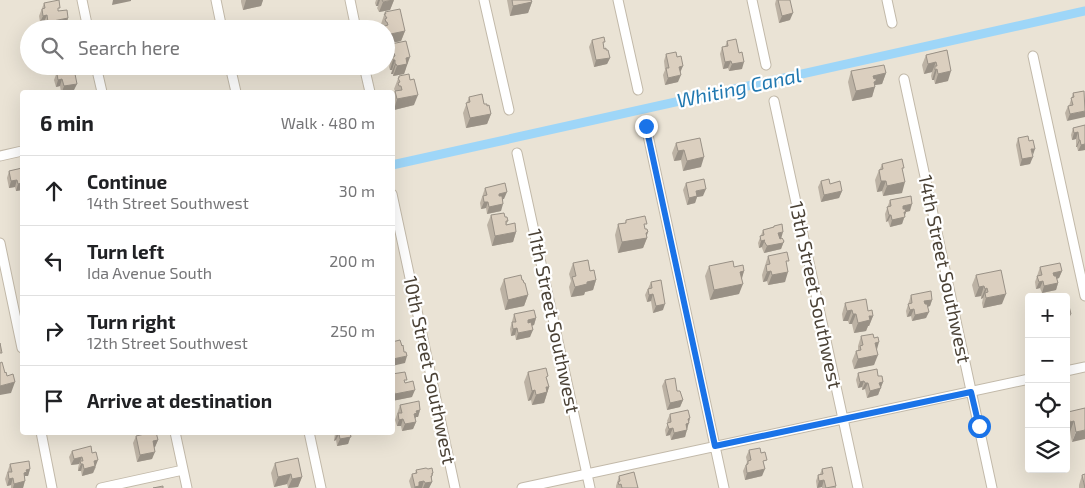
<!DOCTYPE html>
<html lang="en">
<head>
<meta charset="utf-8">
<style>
	body { margin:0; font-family:"Exo 2",sans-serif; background:#f6f6f6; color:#202124 }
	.controls { position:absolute; right:15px; bottom:15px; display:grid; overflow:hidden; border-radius:5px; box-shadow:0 5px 20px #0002 }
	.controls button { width:45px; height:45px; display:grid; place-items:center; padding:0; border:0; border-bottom:1px solid #e0e0e0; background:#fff; color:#202124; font:25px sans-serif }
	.stop { position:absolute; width:15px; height:15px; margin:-11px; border:4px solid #1a73e8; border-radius:50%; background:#fff }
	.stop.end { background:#1a73e8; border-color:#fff; box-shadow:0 1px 5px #0008 }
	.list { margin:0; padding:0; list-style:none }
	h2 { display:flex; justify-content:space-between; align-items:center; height:65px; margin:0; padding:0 20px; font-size:21px }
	h2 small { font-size:16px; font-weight:400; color:#757577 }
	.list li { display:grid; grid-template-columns:32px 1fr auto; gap:15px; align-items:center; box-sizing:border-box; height:70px; padding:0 20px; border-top:1px solid #e0e0e0 }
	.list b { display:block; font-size:19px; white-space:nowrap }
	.list p { margin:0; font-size:16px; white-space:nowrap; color:#757577 }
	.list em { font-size:16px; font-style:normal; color:#757577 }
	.icon { flex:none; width:28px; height:28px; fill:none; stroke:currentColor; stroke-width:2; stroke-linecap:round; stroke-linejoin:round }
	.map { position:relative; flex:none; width:1085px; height:488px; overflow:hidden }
	.search { position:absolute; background:#fff; box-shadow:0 5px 20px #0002; left:20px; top:20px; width:375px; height:55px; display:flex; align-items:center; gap:12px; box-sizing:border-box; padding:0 18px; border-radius:28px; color:#757577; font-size:19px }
	.panel { position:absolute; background:#fff; box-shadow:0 5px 20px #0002; left:20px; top:90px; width:375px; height:345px; border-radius:5px }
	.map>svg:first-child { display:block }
</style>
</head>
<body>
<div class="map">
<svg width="1085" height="488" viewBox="0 0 1085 488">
	<rect width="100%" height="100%" fill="#f5f1e8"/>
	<path fill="#eae3d5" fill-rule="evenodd" d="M 0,0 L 1085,0 L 1085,488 L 0,488 ZM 29,29 L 386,29 L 386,66 L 29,66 ZM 22,92 L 392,92 L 392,432 L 22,432 ZM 1029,297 L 1066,297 L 1066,469 L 1029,469 Z"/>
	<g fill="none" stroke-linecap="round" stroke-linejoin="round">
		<path stroke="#9ed6f8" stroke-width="9" d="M 392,165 L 1085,11"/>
		<defs>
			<path id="street" d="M 82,0 L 88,29
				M 216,0 L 222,29
				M 350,0 L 356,29
				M 484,0 L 509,110
				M 618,0 L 638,90
				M 752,0 L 766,65
				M 887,0 L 892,23
				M 1033,56 L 1085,296
				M 96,66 L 102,92
				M 230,66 L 236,92
				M 364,66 L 370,92
				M 904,79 L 992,488
				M 774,101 L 858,488
				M 646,126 L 724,488
				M 517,153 L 590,488
				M 0,156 L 22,151
				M 392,194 L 455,488
				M 0,243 L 22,348
				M 1066,371 L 1085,367
				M 41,432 L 52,488
				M 175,432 L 187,488
				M 309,432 L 321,488
				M 101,488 L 183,470
				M 522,488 L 1029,379"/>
		</defs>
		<use href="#street" stroke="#c2b9a9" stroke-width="11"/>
		<use href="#street" stroke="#fff" stroke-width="9"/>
	</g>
	<path fill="#bcb2a4" d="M 241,0 L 263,0 L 261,6 L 243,10 L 241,2 Z
		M 376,0 L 394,0 L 390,10 L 379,12 L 377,8 L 378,6 L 376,6 L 375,3 Z
		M 507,0 L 532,0 L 532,2 L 528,13 L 510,16 Z
		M 776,0 L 790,0 L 790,20 L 779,23 L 775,4 Z
		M 44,3 L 59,11 L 68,18 L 66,25 L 46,29 L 44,22 L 40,22 L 39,16 Z
		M 385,12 L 405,31 L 401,41 L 386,44 L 386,29 L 381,29 L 382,27 L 381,24 Z
		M 592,40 L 604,45 L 604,49 L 610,58 L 607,64 L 594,67 L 589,47 Z
		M 406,41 L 406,68 L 404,74 L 393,76 L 393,74 L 391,74 L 392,70 L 390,70 L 389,67 L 390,63 L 386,63 L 386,45 Z
		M 727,41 L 739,53 L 742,69 L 729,71 L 728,68 L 723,69 L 720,54 L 722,47 L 725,47 Z
		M 947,50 L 948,81 L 935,84 L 934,80 L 932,80 L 931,76 L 932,72 L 924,74 L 922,65 L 926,55 Z
		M 666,54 L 678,82 L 665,85 L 663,75 L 665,70 L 664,61 Z
		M 59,66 L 71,66 L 74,90 L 61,92 L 60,86 L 56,87 L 54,80 Z
		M 851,71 L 886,73 L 882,84 L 875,85 L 872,97 L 852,101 L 848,82 Z
		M 399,76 L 414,105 L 394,110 L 392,99 L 395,91 L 394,89 Z
		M 1084,91 L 1067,121 L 1065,113 L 1068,106 L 1069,106 L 1073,93 Z
		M 469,97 L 484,104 L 491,114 L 487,124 L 466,128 L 463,113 Z
		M 1085,125 L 1085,150 L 1078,151 L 1077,147 L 1076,147 L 1076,139 L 1072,140 L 1071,135 L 1073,128 Z
		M 700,138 L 701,167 L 683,171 L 681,160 L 674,161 L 672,153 L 676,143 Z
		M 1018,138 L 1032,156 L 1030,164 L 1020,166 L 1016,145 Z
		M 882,164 L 903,171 L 902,193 L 883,196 L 882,191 L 877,192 L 875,180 L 879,170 L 880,169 Z
		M 22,168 L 22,190 L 16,191 L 15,187 L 9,188 L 7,178 L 9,171 Z
		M 821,181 L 842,191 L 839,198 L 821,202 L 818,187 Z
		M 686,183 L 703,196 L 697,197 L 695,203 L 687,205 L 683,190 Z
		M 485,188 L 504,199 L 502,199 L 501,211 L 487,214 L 486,208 L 481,209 L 480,203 Z
		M 890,200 L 910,211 L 906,212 L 902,224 L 890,227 L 888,221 L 886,222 L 885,214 Z
		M 491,215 L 505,217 L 508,221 L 506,225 L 516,232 L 513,242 L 492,246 L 487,225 Z
		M 626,220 L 645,229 L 648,232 L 646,236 L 647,238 L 643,248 L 618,253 L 615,235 L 618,224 L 625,223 Z
		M 774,226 L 781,238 L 784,241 L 781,249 L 764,253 L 762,248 L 762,247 L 759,248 L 758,243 L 763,230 L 773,227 Z
		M 768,256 L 787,265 L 785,282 L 768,285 L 767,281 L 763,282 L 762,275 Z
		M 573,263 L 590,271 L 596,280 L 593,290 L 585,292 L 584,295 L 571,297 L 569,287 L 571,281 L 569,274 Z
		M 709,266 L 734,267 L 744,271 L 741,279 L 739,294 L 710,300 L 705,276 Z
		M 1040,267 L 1062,271 L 1059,278 L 1057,279 L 1058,283 L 1056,290 L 1042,293 L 1040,288 L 1036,289 L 1035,282 Z
		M 976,275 L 1002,304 L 983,308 L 982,303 L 983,298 L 981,299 L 981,296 L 975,297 L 972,285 Z
		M 504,279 L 522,280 L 528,295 L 524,306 L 505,310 L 500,289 Z
		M 651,282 L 663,310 L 653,313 L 651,301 L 647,302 L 645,295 Z
		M 911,295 L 932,300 L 930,306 L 928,307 L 926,318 L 912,321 L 911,316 L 907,317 L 906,311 Z
		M 845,303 L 868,311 L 873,316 L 869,326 L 868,326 L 866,331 L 854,333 L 852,324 L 849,324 L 848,321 L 843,321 L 842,314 Z
		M 514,314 L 536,318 L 534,325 L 532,326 L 530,337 L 516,340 L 515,335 L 511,336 L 510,329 Z
		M 861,336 L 877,350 L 874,365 L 854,369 L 852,361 L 856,351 L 858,350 L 858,346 Z
		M 528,372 L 547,379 L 549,387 L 544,403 L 532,405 L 531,400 L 528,401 L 524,382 Z
		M 858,373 L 878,376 L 883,382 L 878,395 L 867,398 L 865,389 L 862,390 L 862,387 L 858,388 L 856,380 Z
		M 392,374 L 405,383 L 412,397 L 392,401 Z
		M 665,380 L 677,391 L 683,400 L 680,407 L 667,410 L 662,386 Z
		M 400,405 L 420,410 L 418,417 L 416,417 L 415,419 L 416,422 L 413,429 L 402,431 L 401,426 L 397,426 L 395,420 Z
		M 1085,408 L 1072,442 L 1070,432 L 1066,432 L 1066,416 L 1068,412 Z
		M 670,414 L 690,418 L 685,437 L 671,440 L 670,435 L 666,436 L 665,430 L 668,423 L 667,421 Z
		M 329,432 L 352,432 L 348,444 L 337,446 L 336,440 L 334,441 L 335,433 L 329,435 Z
		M 136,436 L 158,440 L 155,447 L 154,448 L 152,459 L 137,462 L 133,443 Z
		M 749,450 L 761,453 L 764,467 L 762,476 L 745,480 L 743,471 L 747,462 L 746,457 Z
		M 72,451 L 96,467 L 93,473 L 82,476 L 81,471 L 78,471 L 78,468 L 79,464 L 71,465 L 69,457 Z
		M 275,463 L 302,477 L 298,487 L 288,488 L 287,484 L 274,487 L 271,473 Z
		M 10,464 L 30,469 L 28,476 L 25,476 L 23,488 L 11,488 L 11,485 L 7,486 L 5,479 Z
		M 822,469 L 836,486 L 836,488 L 822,488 L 822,487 L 817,488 L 816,481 L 818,475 L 820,474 Z
		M 416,470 L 433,473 L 431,479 L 432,482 L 429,488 L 411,488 L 409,481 L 412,474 L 415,474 Z
		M 1082,475 L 1085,488 L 1079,488 L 1079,485 Z
		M 619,476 L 638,488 L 616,488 L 616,486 Z"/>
	<path fill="#999186" d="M 113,0 L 131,0 L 131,1 L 112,5 Z
		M 246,0 L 263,0 L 261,6 L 243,10 Z
		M 378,0 L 380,0 L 378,6 L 376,6 Z
		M 394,0 L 390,10 L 379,12 L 383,2 Z
		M 528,0 L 532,0 L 531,3 L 532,2 L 528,13 L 510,16 L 513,6 Z
		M 793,13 L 790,20 L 779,23 L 782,16 Z
		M 47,15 L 44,22 L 40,22 L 43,16 Z
		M 68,18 L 66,25 L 46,29 L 48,22 Z
		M 405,31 L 401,41 L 386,44 L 386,35 Z
		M 394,53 L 390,63 L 386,63 L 386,58 L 388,54 Z
		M 410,57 L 404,74 L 393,76 L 397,66 L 406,58 Z
		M 610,58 L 607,64 L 594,67 L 596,60 Z
		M 393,60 L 395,60 L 392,70 L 390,70 Z
		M 731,61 L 728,68 L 723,69 L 725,62 Z
		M 744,62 L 742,69 L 729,71 L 732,64 Z
		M 936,62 L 932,72 L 924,74 L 928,64 Z
		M 395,64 L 396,64 L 393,74 L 391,74 Z
		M 683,66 L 680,73 L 679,67 Z
		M 937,69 L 934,80 L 932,80 L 935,70 Z
		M 951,71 L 948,81 L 935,84 L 938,74 Z
		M 886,73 L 882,84 L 875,85 L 875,87 L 872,97 L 852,101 L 856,91 L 873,76 Z
		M 681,75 L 678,82 L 665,85 L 668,78 Z
		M 62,79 L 60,86 L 56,87 L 58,80 Z
		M 77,84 L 74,90 L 62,92 L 64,86 Z
		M 418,95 L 414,105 L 394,110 L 397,99 Z
		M 1085,111 L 1085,117 L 1067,121 L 1070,114 Z
		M 491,114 L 487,124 L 466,128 L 470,118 Z
		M 1078,132 L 1076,139 L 1072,140 L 1074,133 Z
		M 1079,140 L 1080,140 L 1077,147 L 1076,147 Z
		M 1085,144 L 1085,150 L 1078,151 L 1081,145 Z
		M 1031,149 L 1035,149 L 1033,155 Z
		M 684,150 L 681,160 L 674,161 L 678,151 Z
		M 704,157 L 701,167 L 683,171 L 687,161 Z
		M 1033,157 L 1030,164 L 1020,166 L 1022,159 Z
		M 17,180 L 15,187 L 9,188 L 11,181 Z
		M 22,181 L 22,190 L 16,191 L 18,184 Z
		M 881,181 L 886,181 L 882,191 L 877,192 Z
		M 905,182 L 902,193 L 883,196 L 887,186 Z
		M 706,189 L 703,196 L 697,197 L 695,203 L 687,205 L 689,198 L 696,191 Z
		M 842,191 L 839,198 L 821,202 L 824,195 Z
		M 507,192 L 504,199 L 496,200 L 499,194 Z
		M 484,202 L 488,202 L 486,208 L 481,209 Z
		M 503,204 L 501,211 L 487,214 L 489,207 Z
		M 912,204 L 910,211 L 900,213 L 903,206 Z
		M 904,212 L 906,212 L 902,224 L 890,227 L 892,220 Z
		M 889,215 L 891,215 L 888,221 L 886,222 Z
		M 516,232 L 513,242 L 492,246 L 495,236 Z
		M 648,232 L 646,238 L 647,238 L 643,248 L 618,253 L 622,242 Z
		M 783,232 L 781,239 L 776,240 L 778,233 Z
		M 765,240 L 762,247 L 759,248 L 761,241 Z
		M 784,241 L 781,249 L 764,253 L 767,246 Z
		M 744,271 L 741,282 L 740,272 Z
		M 771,271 L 767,281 L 763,282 L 767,272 Z
		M 1062,271 L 1059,278 L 1051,280 L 1053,273 Z
		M 788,272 L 785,282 L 768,285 L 772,275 Z
		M 596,280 L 593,290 L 585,292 L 584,295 L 571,297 L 575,287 L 587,282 Z
		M 1043,281 L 1040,288 L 1036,289 L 1039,282 Z
		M 1058,283 L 1056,290 L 1042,293 L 1044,286 Z
		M 743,284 L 739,294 L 710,300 L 714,290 Z
		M 984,286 L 981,296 L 975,297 L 979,287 Z
		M 987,288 L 983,298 L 981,299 L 985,289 Z
		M 653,294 L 651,301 L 647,302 L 649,295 Z
		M 1006,294 L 1002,304 L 983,308 L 986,298 Z
		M 528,295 L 524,306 L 505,310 L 508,300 Z
		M 932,300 L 930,306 L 922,308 L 924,301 Z
		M 665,304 L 663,310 L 653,313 L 656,306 Z
		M 914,309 L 911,316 L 907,317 L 910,310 Z
		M 852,310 L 848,321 L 843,321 L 847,311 Z
		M 929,312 L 926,318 L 912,321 L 915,315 Z
		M 853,314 L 856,314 L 852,324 L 849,324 Z
		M 1071,314 L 1068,321 L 1066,321 L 1066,315 Z
		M 869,316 L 873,316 L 869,326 L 868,326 L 866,331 L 854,333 L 858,323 Z
		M 536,318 L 534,325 L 525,327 L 528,320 Z
		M 517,328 L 515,335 L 511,336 L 513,329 Z
		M 533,330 L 530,337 L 516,340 L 518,333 Z
		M 879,342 L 876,353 L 875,343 Z
		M 878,355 L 874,365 L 854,369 L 858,359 Z
		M 407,356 L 405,363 L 392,366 L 393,359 Z
		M 864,381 L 862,387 L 858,388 L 860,382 Z
		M 15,382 L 11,393 L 0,395 L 0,386 Z
		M 883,382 L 878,395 L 867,398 L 870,391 L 879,383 Z
		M 865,383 L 868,383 L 865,389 L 862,390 Z
		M 546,387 L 549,387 L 544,403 L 532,405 L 536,395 Z
		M 415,390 L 412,397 L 392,401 L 395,394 Z
		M 535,390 L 531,400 L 528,401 L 532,391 Z
		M 683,400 L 680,407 L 667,410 L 670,403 Z
		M 420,410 L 418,417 L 416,417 L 414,420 L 414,414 L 416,411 Z
		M 690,418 L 685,437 L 671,440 L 674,433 L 688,419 Z
		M 403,419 L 401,426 L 397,426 L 399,420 Z
		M 1074,421 L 1070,432 L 1066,432 L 1070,422 Z
		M 416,422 L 413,429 L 402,431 L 405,424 Z
		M 673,428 L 670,435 L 666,436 L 669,429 Z
		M 1085,430 L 1085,439 L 1072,442 L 1076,432 Z
		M 350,432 L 352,432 L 348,444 L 337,446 L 340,439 Z
		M 337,434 L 339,434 L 336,440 L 334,441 Z
		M 158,440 L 155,447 L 150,448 L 153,441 Z
		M 155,452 L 152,459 L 137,462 L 140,455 Z
		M 82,457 L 79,464 L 71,465 L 74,459 Z
		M 98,460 L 93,473 L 82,476 L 84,469 L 94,461 Z
		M 81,464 L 83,464 L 81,471 L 78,471 Z
		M 30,469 L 28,476 L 25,476 L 24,479 L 24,473 L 26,470 Z
		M 765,469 L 762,476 L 745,480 L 747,473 Z
		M 432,473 L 433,473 L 430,482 L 432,482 L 429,488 L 423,488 L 425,483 Z
		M 291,474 L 287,484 L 274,487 L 278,477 Z
		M 302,477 L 298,487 L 288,488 L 292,479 Z
		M 13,478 L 11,485 L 7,486 L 9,479 Z
		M 824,480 L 822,487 L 817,488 L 819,481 Z
		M 25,481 L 23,488 L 13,488 L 14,484 Z
		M 424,481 L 422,488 L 414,488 L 419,482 Z"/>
	<path fill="#dbcfbf" stroke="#999186" d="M 59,0 L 60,8 L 58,8 L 58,11 L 67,10 L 68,18 L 48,22 L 47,15 L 43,16 L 42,9 L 45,8 L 44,3 Z
		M 382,0 L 393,0 L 383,2 Z
		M 512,0 L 531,0 L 532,2 L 513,6 Z
		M 778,0 L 790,0 L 793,13 L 782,16 Z
		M 400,9 L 405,31 L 386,35 L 386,29 L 383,29 L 382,27 L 388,25 L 387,22 L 386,22 L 385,19 L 387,18 L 384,14 L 386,14 L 385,12 Z
		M 604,37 L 605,42 L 603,42 L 604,49 L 606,48 L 606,50 L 608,50 L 610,58 L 596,60 L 592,40 Z
		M 736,39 L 739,53 L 742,52 L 744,62 L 732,64 L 731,61 L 725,62 L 722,47 L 728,46 L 727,41 Z
		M 406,41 L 410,57 L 406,58 L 407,64 L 397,66 L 396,64 L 395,64 L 395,60 L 393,60 L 393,57 L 395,56 L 394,53 L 388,54 L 386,45 Z
		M 947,50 L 951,71 L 938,74 L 937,69 L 935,70 L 935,66 L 937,66 L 936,62 L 928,64 L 926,55 Z
		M 676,52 L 677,57 L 681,56 L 683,66 L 679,67 L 681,75 L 668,78 L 666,68 L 669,68 L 666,54 Z
		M 884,65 L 886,73 L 873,76 L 874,79 L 876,78 L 876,81 L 874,82 L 875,87 L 856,91 L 851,71 Z
		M 60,66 L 71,66 L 73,74 L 75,74 L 77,84 L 64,86 L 62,79 L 58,80 L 57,74 L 61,73 Z
		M 409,74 L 410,80 L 414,79 L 418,95 L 397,99 L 395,91 L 402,90 L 401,86 L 399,86 L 398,83 L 400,82 L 398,78 L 399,78 L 399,76 Z
		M 1084,91 L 1085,111 L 1070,114 L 1068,106 L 1073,105 L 1071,98 L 1074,97 L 1073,93 Z
		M 482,94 L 484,104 L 487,104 L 487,106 L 489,105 L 491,114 L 470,118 L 466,103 L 470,102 L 469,97 Z
		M 1085,125 L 1085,144 L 1081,145 L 1080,140 L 1079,140 L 1078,132 L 1074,133 L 1073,128 Z
		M 1028,136 L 1029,141 L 1033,140 L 1035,149 L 1031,149 L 1033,157 L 1022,159 L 1018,138 Z
		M 700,138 L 704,157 L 687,161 L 684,150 L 678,151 L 676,143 Z
		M 902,159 L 904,168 L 902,168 L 905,182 L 887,186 L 886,181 L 881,181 L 879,170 L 883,169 L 882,164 Z
		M 22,168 L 22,183 L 18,184 L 17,180 L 11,181 L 9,171 Z
		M 704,179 L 706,189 L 696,191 L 697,196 L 689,198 L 686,183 Z
		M 829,179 L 830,184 L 840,181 L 842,191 L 824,195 L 821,181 Z
		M 505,183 L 507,192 L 499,194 L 499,196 L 502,196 L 503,204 L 489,207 L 488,202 L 484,202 L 483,196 L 487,195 L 485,188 Z
		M 911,196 L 912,204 L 903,206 L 903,209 L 905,209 L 906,212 L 904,212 L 905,217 L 892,220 L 891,215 L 889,215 L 887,207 L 891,206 L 890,200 Z
		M 504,213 L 505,217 L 507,217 L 508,221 L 506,221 L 506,225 L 515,223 L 516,232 L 495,236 L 491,215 Z
		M 645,216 L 647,224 L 644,224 L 645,229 L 647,229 L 648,232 L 646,233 L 647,238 L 622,242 L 618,224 L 626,223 L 626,220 Z
		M 782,224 L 783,232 L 778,233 L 780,239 L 782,238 L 784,241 L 783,243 L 767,246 L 764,241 L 765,240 L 761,241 L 760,236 L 764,235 L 763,230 L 774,227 L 774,226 Z
		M 787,252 L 789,261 L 786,261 L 788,272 L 772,275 L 771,271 L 767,272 L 766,265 L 770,264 L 768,256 Z
		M 588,260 L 590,271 L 594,270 L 596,280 L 587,282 L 587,284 L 575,287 L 572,277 L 576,276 L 573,263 Z
		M 733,261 L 734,267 L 743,265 L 744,271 L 740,272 L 743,284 L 714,290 L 709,266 Z
		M 1060,263 L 1062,271 L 1053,273 L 1054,276 L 1056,276 L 1058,283 L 1044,286 L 1043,281 L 1039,282 L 1037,276 L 1042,275 L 1040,267 Z
		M 1001,270 L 1006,294 L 986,298 L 985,293 L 988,292 L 987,288 L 985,289 L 984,286 L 979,287 L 976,275 Z
		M 521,275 L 522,280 L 523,280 L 524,283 L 525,283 L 528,295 L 508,300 L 504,279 Z
		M 661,280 L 665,304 L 656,306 L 653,294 L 649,295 L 648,289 L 652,288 L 651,282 Z
		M 931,291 L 932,300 L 924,301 L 925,304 L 927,304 L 929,312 L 915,315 L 914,309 L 910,310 L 908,304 L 912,303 L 911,295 Z
		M 866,299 L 868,311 L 872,310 L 873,316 L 869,316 L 870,320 L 858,323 L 856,314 L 853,314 L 852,310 L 847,311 L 845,303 Z
		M 1066,306 L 1069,306 L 1071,314 L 1066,315 Z
		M 534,310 L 536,318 L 528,320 L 528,323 L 531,322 L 533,330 L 518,333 L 517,328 L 513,329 L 512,322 L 516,322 L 514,314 Z
		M 873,334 L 874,338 L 878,337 L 879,342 L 875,343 L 878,355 L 858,359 L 856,351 L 861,350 L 860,346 L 863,345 L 861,336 Z
		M 400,340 L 402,346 L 403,345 L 404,352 L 406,352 L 407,356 L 393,359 L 392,342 Z
		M 0,343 L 2,353 L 0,353 Z
		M 2,362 L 5,373 L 6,372 L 7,376 L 13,374 L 15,382 L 0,386 L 0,363 Z
		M 546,368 L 548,376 L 546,377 L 549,387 L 546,387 L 547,392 L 536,395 L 535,390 L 532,391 L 528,372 Z
		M 877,369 L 878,376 L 882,376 L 883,382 L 879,383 L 881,388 L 870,391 L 868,383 L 865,383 L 864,381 L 860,382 L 858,373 Z
		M 405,372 L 407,380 L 404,380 L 405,383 L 413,381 L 415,390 L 395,394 L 393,386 L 392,387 L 392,374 Z
		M 675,378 L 677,391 L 680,391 L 683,400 L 670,403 L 665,380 Z
		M 419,401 L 420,410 L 416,411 L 417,413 L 414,414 L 416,422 L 405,424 L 403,419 L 399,420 L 398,413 L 402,413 L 400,405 Z
		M 1085,408 L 1085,430 L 1076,432 L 1074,421 L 1070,422 L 1068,412 Z
		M 688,410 L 690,418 L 688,419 L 689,423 L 686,424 L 687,430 L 674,433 L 673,428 L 669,429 L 667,423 L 671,422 L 670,414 Z
		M 153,432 L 156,432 L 158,440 L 153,441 L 155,452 L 140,455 L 136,436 Z
		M 337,432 L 350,432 L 351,437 L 340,439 L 339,434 L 337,434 Z
		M 91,446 L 92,453 L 96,452 L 98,460 L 94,461 L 95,466 L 84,469 L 83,464 L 81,464 L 80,461 L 83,461 L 82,457 L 74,459 L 72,451 Z
		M 760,448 L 761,453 L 765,452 L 767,460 L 763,461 L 765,469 L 747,473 L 746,465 L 748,464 L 748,461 L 751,460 L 749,450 Z
		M 298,458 L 302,477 L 292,479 L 291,474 L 278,477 L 275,463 Z
		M 29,461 L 30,469 L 26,470 L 27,472 L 24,473 L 25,481 L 14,484 L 13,478 L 9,479 L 8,472 L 12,472 L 10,464 Z
		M 832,467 L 836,486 L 826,488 L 824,480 L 819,481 L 818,475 L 823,474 L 822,469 Z
		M 426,468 L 428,469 L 432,468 L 433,473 L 432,473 L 432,476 L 431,476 L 432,482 L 425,483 L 424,481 L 419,482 L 419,486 L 415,487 L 412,474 L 417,473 L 416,470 Z
		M 634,472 L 638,488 L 622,488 L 621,484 L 619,485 L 618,482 L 620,481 L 619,476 Z
		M 1085,474 L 1085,488 L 1082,475 Z
		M 163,486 L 163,488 L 153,488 Z"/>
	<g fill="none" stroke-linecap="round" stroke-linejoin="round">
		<path stroke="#1a73e8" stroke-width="6" d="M 646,126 L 715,446 L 971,392 L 979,426"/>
	</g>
	<g text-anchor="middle" stroke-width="4.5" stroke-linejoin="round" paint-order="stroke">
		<g font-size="19" fill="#4a4135" stroke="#fff">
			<text transform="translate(945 269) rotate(78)" y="7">14th Street Southwest</text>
			<text transform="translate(816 295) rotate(78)" y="7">13th Street Southwest</text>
			<text transform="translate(554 321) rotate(78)" y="7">11th Street Southwest</text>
			<text transform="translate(430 370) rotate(78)" y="7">10th Street Southwest</text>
		</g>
		<g font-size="20" font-style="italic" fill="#2078b0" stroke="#fff">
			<text transform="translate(739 88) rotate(-12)" y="7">Whiting Canal</text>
		</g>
	</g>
</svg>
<div class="controls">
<button>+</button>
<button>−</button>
<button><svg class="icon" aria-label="locate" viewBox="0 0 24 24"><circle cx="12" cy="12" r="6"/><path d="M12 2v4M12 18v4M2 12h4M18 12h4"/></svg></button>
<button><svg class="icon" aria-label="layers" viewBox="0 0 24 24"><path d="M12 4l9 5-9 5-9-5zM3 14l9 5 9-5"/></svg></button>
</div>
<div class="stop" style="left:979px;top:426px"></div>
<div class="stop end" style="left:646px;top:126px"></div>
<div class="search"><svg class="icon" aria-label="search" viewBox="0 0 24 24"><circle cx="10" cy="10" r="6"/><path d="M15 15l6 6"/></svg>Search here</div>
<section class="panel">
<h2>6 min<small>Walk · 480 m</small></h2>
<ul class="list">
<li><svg class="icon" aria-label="ahead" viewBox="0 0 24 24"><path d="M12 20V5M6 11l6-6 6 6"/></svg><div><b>Continue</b><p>14th Street Southwest</p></div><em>30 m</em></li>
<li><svg class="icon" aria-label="left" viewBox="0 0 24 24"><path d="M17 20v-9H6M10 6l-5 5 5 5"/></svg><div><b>Turn left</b><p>Ida Avenue South</p></div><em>200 m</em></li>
<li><svg class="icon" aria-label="right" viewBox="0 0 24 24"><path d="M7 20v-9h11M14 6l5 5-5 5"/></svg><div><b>Turn right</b><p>12th Street Southwest</p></div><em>250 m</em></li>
<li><svg class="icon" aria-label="arrive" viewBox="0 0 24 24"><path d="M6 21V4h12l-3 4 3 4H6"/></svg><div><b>Arrive at destination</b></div></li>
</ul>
</section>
</div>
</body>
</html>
